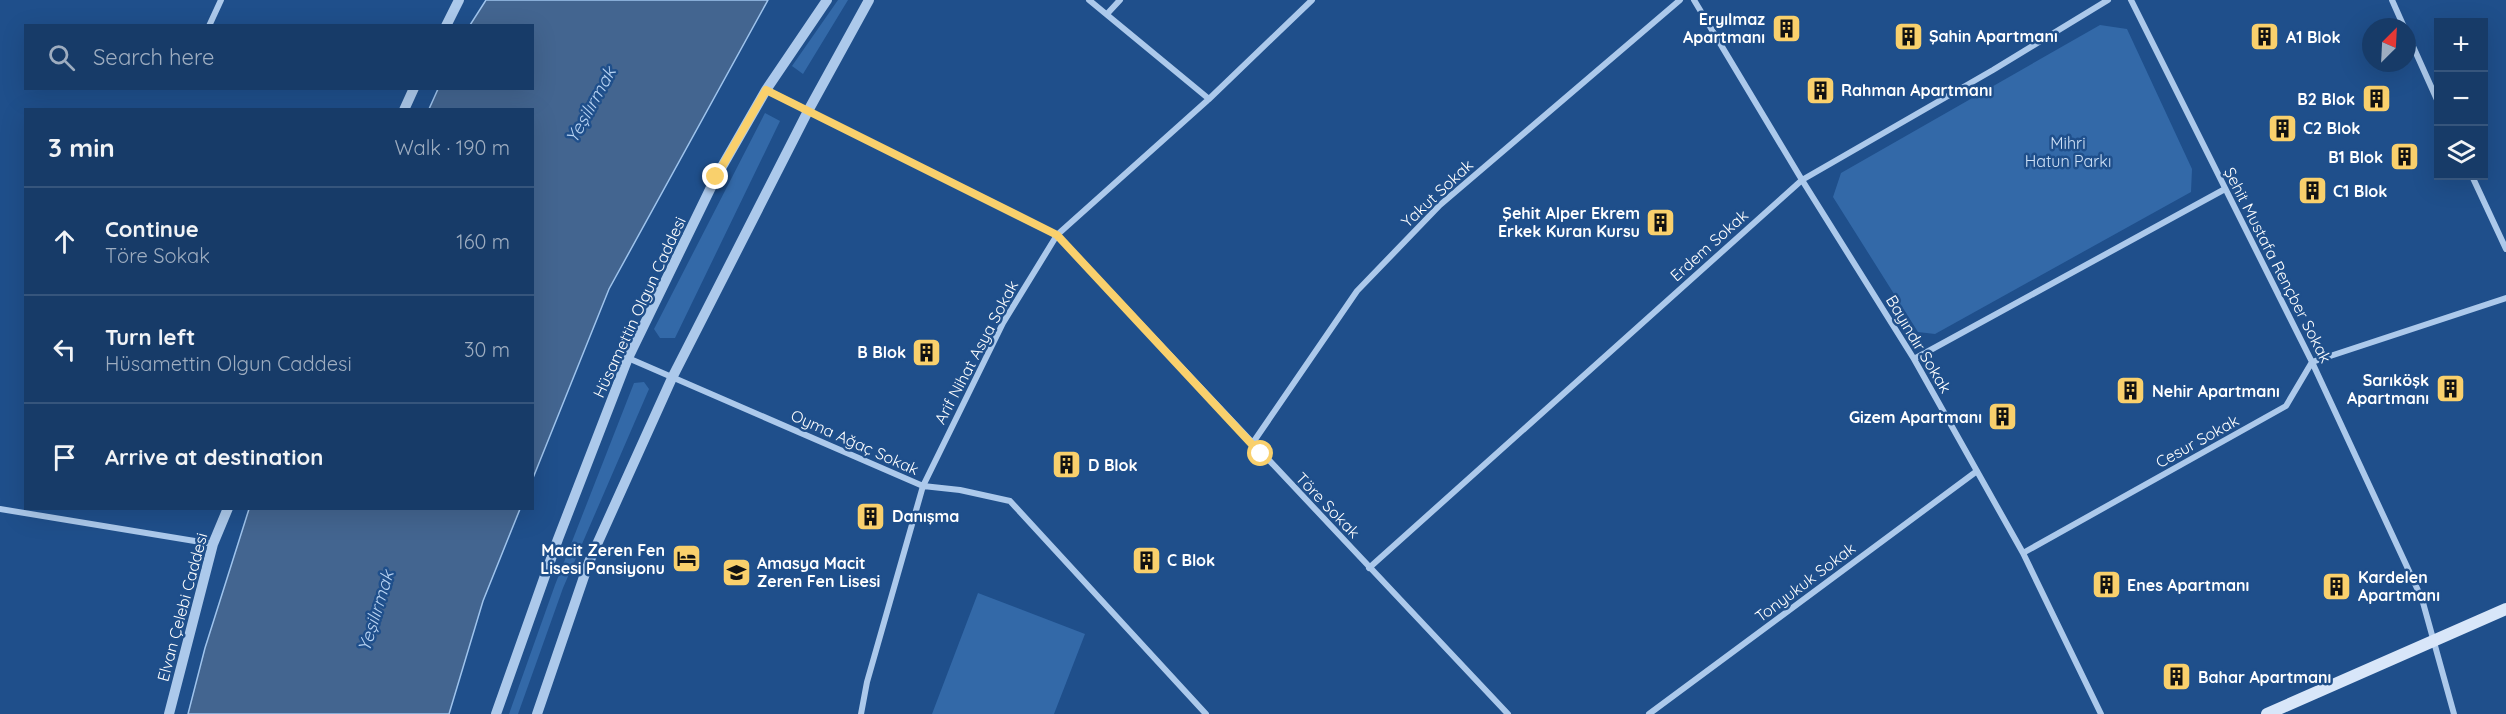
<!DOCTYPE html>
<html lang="en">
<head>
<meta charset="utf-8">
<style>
	body { margin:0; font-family:Quicksand,sans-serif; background:#244671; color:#f1f3f6 }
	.controls { position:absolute; right:18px; top:18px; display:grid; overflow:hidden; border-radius:0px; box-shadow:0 6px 24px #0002 }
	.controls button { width:54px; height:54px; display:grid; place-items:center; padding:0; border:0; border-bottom:2px solid #36557c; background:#173b68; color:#f1f3f6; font:30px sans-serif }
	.compass { position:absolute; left:2362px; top:18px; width:54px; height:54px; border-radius:50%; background:#173b68; box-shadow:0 6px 24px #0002; rotate:24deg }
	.stop { position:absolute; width:18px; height:18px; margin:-14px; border:4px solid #f9d06c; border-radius:50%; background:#fff }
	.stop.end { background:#f9d06c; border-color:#fff; box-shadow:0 2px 6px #0008 }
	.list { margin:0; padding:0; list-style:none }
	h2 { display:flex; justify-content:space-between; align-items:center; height:78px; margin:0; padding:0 24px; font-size:26px }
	h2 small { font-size:20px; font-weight:400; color:#9eadc0 }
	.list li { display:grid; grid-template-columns:39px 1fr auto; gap:18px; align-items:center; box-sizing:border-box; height:108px; padding:0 24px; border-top:2px solid #36557c }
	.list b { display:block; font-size:22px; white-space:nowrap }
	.list p { margin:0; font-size:20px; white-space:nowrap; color:#9eadc0 }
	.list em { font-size:20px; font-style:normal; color:#9eadc0 }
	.icon { flex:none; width:33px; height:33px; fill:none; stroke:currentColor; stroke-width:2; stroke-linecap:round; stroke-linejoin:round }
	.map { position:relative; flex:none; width:2506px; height:714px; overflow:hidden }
	.search { position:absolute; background:#173b68; box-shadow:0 6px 24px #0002; left:24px; top:24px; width:510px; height:66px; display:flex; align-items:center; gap:15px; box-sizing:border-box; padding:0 21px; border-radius:0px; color:#9eadc0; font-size:22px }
	.panel { position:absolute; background:#173b68; box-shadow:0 6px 24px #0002; left:24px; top:108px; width:510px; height:402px; border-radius:0px }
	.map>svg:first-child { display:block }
</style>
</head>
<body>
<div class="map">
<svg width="2506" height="714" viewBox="0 0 2506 714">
	<rect width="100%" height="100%" fill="#1f4f8b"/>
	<path fill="#3369a8" d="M 838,0 L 848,0 L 803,74 L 792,66 Z
		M 2100,25 L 2127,29 L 2192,169 L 2191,192 L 1935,334 L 1918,332 L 1833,197 L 1841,173 Z
		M 765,113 L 780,121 L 675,338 L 660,338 L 654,329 Z
		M 644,382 L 649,389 L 563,588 L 518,714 L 509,714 L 555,585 L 634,383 Z
		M 978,593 L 1085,634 L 1054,714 L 932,714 Z"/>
	<path fill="#436590" stroke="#9fc4ed" stroke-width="1.5" d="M 486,0 L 768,0 L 609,289 L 533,478 L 532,110 L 429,109 L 438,89 L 532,88 L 532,26 L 470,25 Z
		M 249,509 L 520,509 L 483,601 L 449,714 L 188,714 L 205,648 Z"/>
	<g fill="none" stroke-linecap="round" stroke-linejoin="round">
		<path stroke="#acc9eb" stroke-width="6" d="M 1089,0 L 1209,99
			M 1694,0 L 1802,180 L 1914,359 L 2023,553 L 2101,714
			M 2131,0 L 2312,362 L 2422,599 L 2454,714
			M 2392,0 L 2404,27
			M 1107,14 L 1120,0
			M 209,26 L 221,0
			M 2407,33 L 2438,102
			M 766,90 L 1057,235 L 1508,714
			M 2472,176 L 2506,249
			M 628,358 L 923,486 L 960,490 L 1010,501 L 1206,714
			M 1914,359 L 2225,189
			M 1252,444 L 1357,291 L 1440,205 L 1680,0
			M 0,509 L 213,544
			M 2023,553 L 2286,406 L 2312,362 L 2506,298
			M 1369,568 L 1802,180 L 1993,70 L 2108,0
			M 861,714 L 867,682 L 923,486 L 1003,323 L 1057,235 L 1209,99 L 1312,0
			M 1649,714 L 1977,471"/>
		<path stroke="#acc9eb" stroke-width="10" d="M 446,26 L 459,0
			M 404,110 L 414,88
			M 169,714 L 213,544 L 228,508
			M 496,714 L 558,539 L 628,358 L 716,177 L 766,90 L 827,0
			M 537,714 L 589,562 L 672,378 L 808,111 L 869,0"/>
		<path stroke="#d8e6f9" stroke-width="12" d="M 2267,714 L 2506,609"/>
	</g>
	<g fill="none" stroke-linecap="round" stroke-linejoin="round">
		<path stroke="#f9d06c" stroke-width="8" d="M 716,177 L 766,90 L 1057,235 L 1261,454"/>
	</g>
	<defs>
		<symbol id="building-square" viewBox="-11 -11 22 22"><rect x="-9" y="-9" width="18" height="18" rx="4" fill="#f9d06c" stroke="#1f4f8b"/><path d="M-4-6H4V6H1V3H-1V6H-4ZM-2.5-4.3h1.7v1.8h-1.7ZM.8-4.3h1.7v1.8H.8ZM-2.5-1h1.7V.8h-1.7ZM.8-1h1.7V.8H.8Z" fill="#111"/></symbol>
		<symbol id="hotel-square" viewBox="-11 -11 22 22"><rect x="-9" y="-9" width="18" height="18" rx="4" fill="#f9d06c" stroke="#1f4f8b"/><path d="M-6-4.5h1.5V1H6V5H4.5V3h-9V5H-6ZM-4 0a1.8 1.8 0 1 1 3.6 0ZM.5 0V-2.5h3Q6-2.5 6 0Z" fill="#111"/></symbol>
		<symbol id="school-square" viewBox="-11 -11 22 22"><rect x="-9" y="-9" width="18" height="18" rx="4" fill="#f9d06c" stroke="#1f4f8b"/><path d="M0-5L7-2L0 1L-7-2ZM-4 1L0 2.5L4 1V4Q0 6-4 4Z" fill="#111"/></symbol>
	</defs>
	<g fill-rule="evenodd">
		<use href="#building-square" x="1770" y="12" width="33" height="33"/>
		<use href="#building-square" x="1892" y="20" width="33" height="33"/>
		<use href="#building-square" x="2248" y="20" width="33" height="33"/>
		<use href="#building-square" x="1804" y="74" width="33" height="33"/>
		<use href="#building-square" x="2360" y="82" width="33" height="33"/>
		<use href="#building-square" x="2266" y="112" width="33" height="33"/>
		<use href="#building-square" x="2388" y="140" width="33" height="33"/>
		<use href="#building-square" x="2296" y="174" width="33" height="33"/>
		<use href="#building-square" x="1644" y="206" width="33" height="33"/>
		<use href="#building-square" x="910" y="336" width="33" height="33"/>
		<use href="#building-square" x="2434" y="372" width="33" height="33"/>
		<use href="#building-square" x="2114" y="374" width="33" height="33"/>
		<use href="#building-square" x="1986" y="400" width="33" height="33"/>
		<use href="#building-square" x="1050" y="448" width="33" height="33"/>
		<use href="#building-square" x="854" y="500" width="33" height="33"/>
		<use href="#hotel-square" x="670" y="542" width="33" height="33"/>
		<use href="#building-square" x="1130" y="544" width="33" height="33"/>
		<use href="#school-square" x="720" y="556" width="33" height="33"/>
		<use href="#building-square" x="2090" y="568" width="33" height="33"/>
		<use href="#building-square" x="2320" y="570" width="33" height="33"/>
		<use href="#building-square" x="2160" y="660" width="33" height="33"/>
	</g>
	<g text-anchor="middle" stroke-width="5" stroke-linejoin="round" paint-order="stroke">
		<g font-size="16" font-weight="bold" fill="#fff" stroke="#1f4f8b" text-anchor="start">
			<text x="1765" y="25" text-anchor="end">Eryılmaz<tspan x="1765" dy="18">Apartmanı</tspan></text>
			<text x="1929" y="42">Şahin Apartmanı</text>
			<text x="2286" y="43">A1 Blok</text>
			<text x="1841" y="96">Rahman Apartmanı</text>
			<text x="2355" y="105" text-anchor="end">B2 Blok</text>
			<text x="2303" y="134">C2 Blok</text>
			<text x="2383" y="163" text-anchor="end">B1 Blok</text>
			<text x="2333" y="197">C1 Blok</text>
			<text x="1640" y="219" text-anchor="end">Şehit Alper Ekrem<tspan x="1640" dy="18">Erkek Kuran Kursu</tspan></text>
			<text x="906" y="358" text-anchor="end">B Blok</text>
			<text x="2429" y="386" text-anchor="end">Sarıköşk<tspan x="2429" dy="18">Apartmanı</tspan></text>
			<text x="2152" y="397">Nehir Apartmanı</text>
			<text x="1982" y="423" text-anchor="end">Gizem Apartmanı</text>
			<text x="1088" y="471">D Blok</text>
			<text x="892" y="522">Danışma</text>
			<text x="665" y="556" text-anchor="end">Macit Zeren Fen<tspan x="665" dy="18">Lisesi Pansiyonu</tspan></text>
			<text x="1167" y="566">C Blok</text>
			<text x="757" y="569">Amasya Macit<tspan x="757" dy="18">Zeren Fen Lisesi</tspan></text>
			<text x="2358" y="583">Kardelen<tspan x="2358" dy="18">Apartmanı</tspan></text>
			<text x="2127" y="591">Enes Apartmanı</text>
			<text x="2198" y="683">Bahar Apartmanı</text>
		</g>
		<g font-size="16" fill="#d1e3f8" stroke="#1f4f8b">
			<text x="2068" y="149">Mihri<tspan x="2068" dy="18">Hatun Parkı</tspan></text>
		</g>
		<g font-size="16" fill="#fff" stroke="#1f4f8b">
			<text transform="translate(1437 193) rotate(-43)" y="6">Yakut Sokak</text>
			<text transform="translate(1709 245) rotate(-42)" y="6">Erdem Sokak</text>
			<text transform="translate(2278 265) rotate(63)" y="6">Şehit Mustafa Rençber Sokak</text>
			<text transform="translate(639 307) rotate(-65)" y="6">Hüsamettin Olgun Caddesi</text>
			<text transform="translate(1919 344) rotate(59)" y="6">Bayındır Sokak</text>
			<text transform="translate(976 352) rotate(-62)" y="6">Arif Nihat Asya Sokak</text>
			<text transform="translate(2197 441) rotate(-29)" y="6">Cesur Sokak</text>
			<text transform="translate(855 442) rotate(24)" y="6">Oyma Ağaç Sokak</text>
			<text transform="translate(1328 505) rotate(46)" y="6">Töre Sokak</text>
			<text transform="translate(1805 582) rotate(-37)" y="6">Tonyukuk Sokak</text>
			<text transform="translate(182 607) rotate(-75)" y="6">Elvan Çelebi Caddesi</text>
		</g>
		<g font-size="18" font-style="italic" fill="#b8d3f3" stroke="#1f4f8b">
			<text transform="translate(591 105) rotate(-61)" y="6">Yeşilırmak</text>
			<text transform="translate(376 611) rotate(-73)" y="6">Yeşilırmak</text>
		</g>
	</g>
</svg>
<div class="controls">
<button>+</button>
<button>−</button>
<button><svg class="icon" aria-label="layers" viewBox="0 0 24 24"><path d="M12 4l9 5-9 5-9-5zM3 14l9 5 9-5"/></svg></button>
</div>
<svg class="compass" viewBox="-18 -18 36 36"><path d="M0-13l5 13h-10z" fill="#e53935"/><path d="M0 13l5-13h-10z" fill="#9eadc0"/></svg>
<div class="stop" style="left:1261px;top:454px"></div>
<div class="stop end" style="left:716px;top:177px"></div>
<div class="search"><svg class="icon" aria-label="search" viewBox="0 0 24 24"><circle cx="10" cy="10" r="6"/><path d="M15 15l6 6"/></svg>Search here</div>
<section class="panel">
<h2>3 min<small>Walk · 190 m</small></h2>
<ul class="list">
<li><svg class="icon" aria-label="ahead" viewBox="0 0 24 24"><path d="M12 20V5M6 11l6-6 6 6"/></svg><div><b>Continue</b><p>Töre Sokak</p></div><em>160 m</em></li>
<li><svg class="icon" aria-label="left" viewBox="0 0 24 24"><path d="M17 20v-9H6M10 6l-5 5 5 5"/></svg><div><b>Turn left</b><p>Hüsamettin Olgun Caddesi</p></div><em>30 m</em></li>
<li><svg class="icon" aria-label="arrive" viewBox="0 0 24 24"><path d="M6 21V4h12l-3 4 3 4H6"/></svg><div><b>Arrive at destination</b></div></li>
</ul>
</section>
</div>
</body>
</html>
